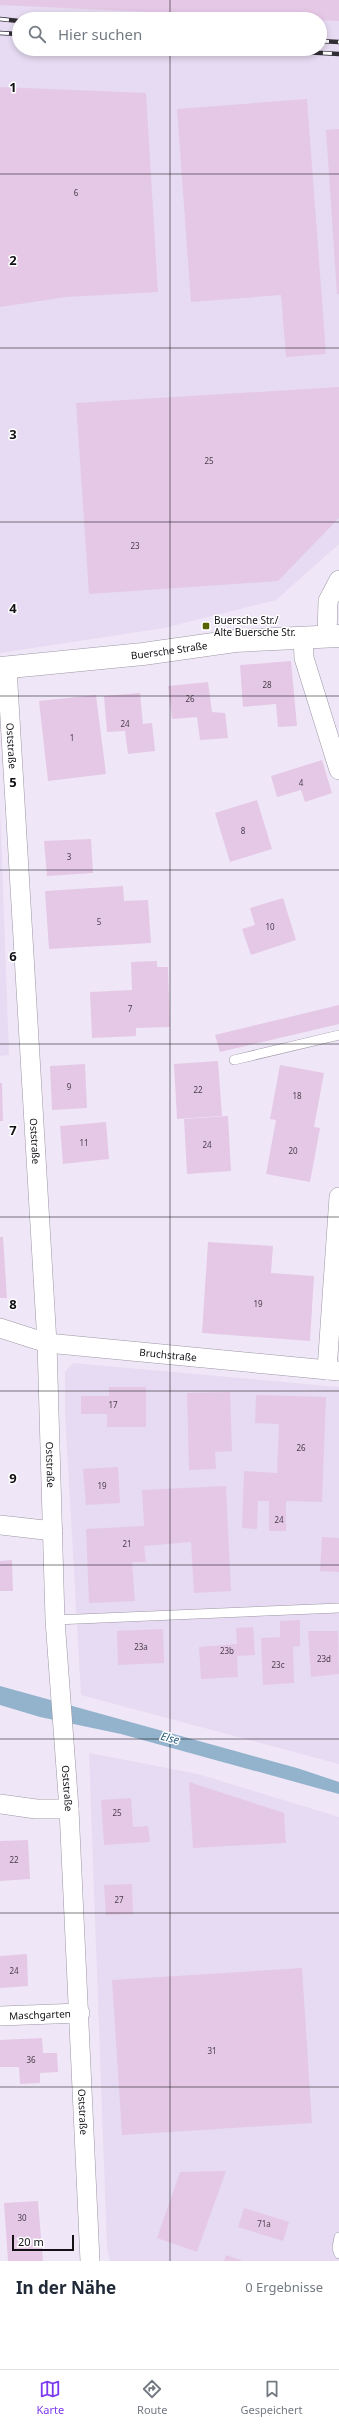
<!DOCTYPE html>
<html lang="de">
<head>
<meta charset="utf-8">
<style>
	body { margin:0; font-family:"Noto Sans",sans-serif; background:#f2f2f3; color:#1f2937 }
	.scale { position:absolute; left:12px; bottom:10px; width:62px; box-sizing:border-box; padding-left:4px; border:2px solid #131016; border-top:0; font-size:11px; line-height:14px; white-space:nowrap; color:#131016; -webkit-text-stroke:3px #fff; paint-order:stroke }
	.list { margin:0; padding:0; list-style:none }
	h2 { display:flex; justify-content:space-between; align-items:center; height:52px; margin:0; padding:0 16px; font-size:17px }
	h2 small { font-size:13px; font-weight:400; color:#747a83 }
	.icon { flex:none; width:22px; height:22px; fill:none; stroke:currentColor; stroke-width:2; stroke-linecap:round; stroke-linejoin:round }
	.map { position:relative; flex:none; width:339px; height:2261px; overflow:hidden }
	.search { position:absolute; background:#fff; box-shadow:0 2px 6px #0003; left:12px; right:12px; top:12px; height:44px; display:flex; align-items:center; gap:10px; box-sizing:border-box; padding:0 14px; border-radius:22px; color:#747a83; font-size:15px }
	.sheet { height:108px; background:#fff }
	nav { display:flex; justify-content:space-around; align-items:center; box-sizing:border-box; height:56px; border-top:1px solid #e0e1e3; background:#fff; font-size:11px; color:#747a83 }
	nav a { display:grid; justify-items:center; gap:2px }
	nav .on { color:#7c3aed }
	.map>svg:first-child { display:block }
</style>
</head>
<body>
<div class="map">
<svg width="339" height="2261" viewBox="0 0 339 2261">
	<rect width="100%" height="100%" fill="#efe7f7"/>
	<path fill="#e6dbf2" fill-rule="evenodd" d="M 0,0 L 339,0 L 339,544 L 276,600 L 164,628 L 0,653 ZM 19,19 L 320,19 L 320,49 L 19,49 Z
		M 0,805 L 9,1055 L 0,1056 Z
		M 73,1363 L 339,1387 L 339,1764 L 81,1695 L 65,1413 L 65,1372 Z
		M 89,1753 L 198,1774 L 339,1817 L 339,2261 L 110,2261 L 107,2248 Z"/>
	<path fill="#93b3cd" d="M 0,1686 L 297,1768 L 339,1782 L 339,1794 L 121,1734 L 40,1717 L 0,1705 Z"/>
	<path fill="#e5c8e6" d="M 0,0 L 339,0 L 339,21 L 0,5 Z
		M 0,87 L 146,93 L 158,292 L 66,297 L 0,307 Z
		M 307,99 L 326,354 L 286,357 L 281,295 L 191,302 L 177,109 Z
		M 339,129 L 339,294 L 337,294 L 326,130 Z
		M 339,387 L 339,518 L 278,581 L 89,594 L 76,403 Z
		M 291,661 L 297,726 L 278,727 L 276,704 L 243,707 L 240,665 Z
		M 208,682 L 212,712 L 225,713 L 228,738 L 200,740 L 197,717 L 172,719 L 168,686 Z
		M 140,693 L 143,724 L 152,723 L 155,751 L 128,754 L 125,731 L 107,732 L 104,696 Z
		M 96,695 L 106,774 L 48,781 L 39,701 Z
		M 322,760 L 332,793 L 305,802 L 301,790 L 277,797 L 271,776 Z
		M 257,800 L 272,849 L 230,862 L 215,813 Z
		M 91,839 L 93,873 L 47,876 L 44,841 Z
		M 123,886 L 124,901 L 148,900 L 151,943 L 49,949 L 45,891 Z
		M 283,898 L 296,940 L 251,955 L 242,929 L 255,925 L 250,908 Z
		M 157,961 L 157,967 L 168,967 L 170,1027 L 136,1028 L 136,1036 L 92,1038 L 90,992 L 132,990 L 131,962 Z
		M 339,1005 L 339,1024 L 220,1052 L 215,1035 Z
		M 218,1061 L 222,1116 L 177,1119 L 174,1064 Z
		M 85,1064 L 87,1108 L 52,1110 L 50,1066 Z
		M 280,1065 L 324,1073 L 314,1127 L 320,1128 L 310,1182 L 266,1174 L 276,1120 L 270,1119 Z
		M 0,1083 L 2,1083 L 3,1121 L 0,1121 Z
		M 228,1116 L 231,1171 L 187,1174 L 184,1119 Z
		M 106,1122 L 109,1159 L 63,1164 L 60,1126 Z
		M 0,1237 L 3,1237 L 7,1298 L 0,1298 Z
		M 208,1242 L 273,1246 L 271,1273 L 314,1276 L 310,1341 L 202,1333 Z
		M 109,1387 L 146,1387 L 146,1427 L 107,1427 L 107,1414 L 81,1414 L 81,1396 L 109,1396 Z
		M 230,1392 L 232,1451 L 215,1452 L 216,1469 L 189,1470 L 187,1393 Z
		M 256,1395 L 326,1397 L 322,1502 L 286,1501 L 286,1531 L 269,1531 L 269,1501 L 258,1501 L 257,1529 L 242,1528 L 244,1471 L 277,1473 L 279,1424 L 255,1423 Z
		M 118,1467 L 120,1503 L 86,1505 L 83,1469 Z
		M 226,1486 L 231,1591 L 194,1593 L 191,1542 L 144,1546 L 146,1562 L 132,1562 L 135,1601 L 89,1603 L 86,1529 L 144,1526 L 142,1490 Z
		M 322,1537 L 339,1538 L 339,1572 L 320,1571 Z
		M 12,1560 L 13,1591 L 0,1591 L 0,1561 Z
		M 300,1620 L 300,1646 L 293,1647 L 294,1683 L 263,1685 L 261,1638 L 280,1637 L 280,1621 Z
		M 253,1627 L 255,1655 L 237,1656 L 238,1677 L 201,1679 L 199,1647 L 237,1644 L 236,1628 Z
		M 163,1629 L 164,1663 L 118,1665 L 117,1631 Z
		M 308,1631 L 338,1631 L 339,1674 L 311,1677 Z
		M 189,1782 L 284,1813 L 286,1843 L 193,1848 Z
		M 131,1798 L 133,1827 L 148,1826 L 150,1842 L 104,1845 L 101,1800 Z
		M 28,1840 L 30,1879 L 0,1881 L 0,1841 Z
		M 132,1884 L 133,1914 L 106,1915 L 104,1885 Z
		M 27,1954 L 28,1986 L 0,1988 L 0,1956 Z
		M 302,1968 L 312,2123 L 122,2135 L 112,1980 Z
		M 42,2038 L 43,2053 L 57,2053 L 58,2072 L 40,2073 L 40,2083 L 20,2084 L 19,2067 L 0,2067 L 0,2040 Z
		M 226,2171 L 197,2252 L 157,2238 L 180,2172 Z
		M 38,2201 L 43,2261 L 8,2261 L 4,2203 Z
		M 244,2208 L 289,2222 L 283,2241 L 238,2227 Z
		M 226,2255 L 243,2261 L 224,2261 Z"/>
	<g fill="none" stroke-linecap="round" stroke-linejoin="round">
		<defs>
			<path id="lane" d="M 234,1060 L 339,1035
				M 55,1620 L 339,1608
				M 339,2237 L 337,2248 L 339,2254"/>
			<g id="street">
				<path d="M 327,636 L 328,601 L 339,580"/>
				<path d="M 303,637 L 304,658 L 339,770"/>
				<path id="s1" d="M 7,668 L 47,1343 L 55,1620 L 69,1809 L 90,2261"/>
				<path id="s2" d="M 0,1328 L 47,1343 L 339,1371"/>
				<path d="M 327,1370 L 339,1197"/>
				<path d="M 0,1525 L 53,1531"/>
				<path d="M 0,1804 L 36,1809 L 69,1809"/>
				<path id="s3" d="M 0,2016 L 80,2013"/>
			</g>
			<g id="secondary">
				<path id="s4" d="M 0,668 L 143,654 L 235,641 L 339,636"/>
			</g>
		</defs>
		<use href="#lane" stroke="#9d96a5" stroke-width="10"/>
		<use href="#street" stroke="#9d96a5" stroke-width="20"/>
		<use href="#secondary" stroke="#9d96a5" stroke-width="23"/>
		<use href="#lane" stroke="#fff" stroke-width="9"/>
		<use href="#street" stroke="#fff" stroke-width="19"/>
		<use href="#secondary" stroke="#fff" stroke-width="22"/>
		<defs>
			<path id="rail" d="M 0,19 L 19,21
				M 0,33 L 19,34
				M 320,41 L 339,42
				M 251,49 L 339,54"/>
		</defs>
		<use href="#rail" stroke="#322e35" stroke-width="4.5"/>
		<use href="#rail" stroke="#fff" stroke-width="3" stroke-dasharray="9" stroke-linecap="butt"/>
	</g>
	<path fill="none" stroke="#131016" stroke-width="1" stroke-opacity="0.55" d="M 170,0 L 170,19M 170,49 L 170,2261M 0,174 L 339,174M 0,348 L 339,348M 0,522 L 339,522M 0,696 L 339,696M 0,870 L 339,870M 0,1044 L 339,1044M 0,1217 L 339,1217M 0,1391 L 339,1391M 0,1565 L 339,1565M 0,1739 L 339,1739M 0,1913 L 339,1913M 0,2087 L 339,2087"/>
	<rect fill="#576200" stroke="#fff" stroke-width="1.5" x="202" y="622" width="8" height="8" rx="2"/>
	<g text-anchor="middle" stroke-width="3" stroke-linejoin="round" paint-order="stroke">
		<g font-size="8" fill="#483e4a">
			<text x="76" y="196">6</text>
			<text x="209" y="464">25</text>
			<text x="135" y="549">23</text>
			<text x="267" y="688">28</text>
			<text x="190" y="702">26</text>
			<text x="125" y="727">24</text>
			<text x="72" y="741">1</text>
			<text x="301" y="786">4</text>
			<text x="243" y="834">8</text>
			<text x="69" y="860">3</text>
			<text x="99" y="925">5</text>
			<text x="270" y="930">10</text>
			<text x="130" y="1012">7</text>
			<text x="69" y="1090">9</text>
			<text x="198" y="1093">22</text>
			<text x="297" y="1099">18</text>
			<text x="84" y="1146">11</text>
			<text x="207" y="1148">24</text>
			<text x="293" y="1154">20</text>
			<text x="258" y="1307">19</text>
			<text x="113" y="1408">17</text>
			<text x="301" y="1451">26</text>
			<text x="102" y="1489">19</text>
			<text x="279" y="1523">24</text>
			<text x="127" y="1547">21</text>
			<text x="141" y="1650">23a</text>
			<text x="227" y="1654">23b</text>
			<text x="324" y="1662">23d</text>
			<text x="278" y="1668">23c</text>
			<text x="117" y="1816">25</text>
			<text x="14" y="1863">22</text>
			<text x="119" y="1903">27</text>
			<text x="14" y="1974">24</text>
			<text x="212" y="2054">31</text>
			<text x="31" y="2063">36</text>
			<text x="22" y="2221">30</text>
			<text x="264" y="2227">71a</text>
		</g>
		<g font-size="10" fill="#131016" stroke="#fff" text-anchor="start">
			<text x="214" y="624">Buersche Str./<tspan x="214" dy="12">Alte Buersche Str.</tspan></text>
		</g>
		<g font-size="10" fill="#131016" stroke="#fff">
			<text dy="4" stroke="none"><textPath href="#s4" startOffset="170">Buersche Straße</textPath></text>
			<text dy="4" stroke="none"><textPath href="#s1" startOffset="78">Oststraße</textPath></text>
			<text dy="4" stroke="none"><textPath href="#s1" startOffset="474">Oststraße</textPath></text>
			<text dy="4" stroke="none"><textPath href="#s2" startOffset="171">Bruchstraße</textPath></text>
			<text dy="4" stroke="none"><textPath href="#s1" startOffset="798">Oststraße</textPath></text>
			<text dy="4" stroke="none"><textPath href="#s1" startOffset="1122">Oststraße</textPath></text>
			<text dy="4" stroke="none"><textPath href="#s3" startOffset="40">Maschgarten</textPath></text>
			<text dy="4" stroke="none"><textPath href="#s1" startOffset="1446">Oststraße</textPath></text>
		</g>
		<g font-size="11" font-style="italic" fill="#265a7e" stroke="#fff">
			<text transform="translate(170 1738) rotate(15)" y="4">Else</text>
		</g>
	</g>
	<g font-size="13" text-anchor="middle" font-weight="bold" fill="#131016" stroke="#fff" stroke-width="3" stroke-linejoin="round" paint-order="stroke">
		<text x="13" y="92">1</text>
		<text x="13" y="265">2</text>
		<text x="13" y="439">3</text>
		<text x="13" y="613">4</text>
		<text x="13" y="787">5</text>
		<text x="13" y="961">6</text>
		<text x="13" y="1135">7</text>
		<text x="13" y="1309">8</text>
		<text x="13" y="1483">9</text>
	</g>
</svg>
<div class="scale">20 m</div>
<div class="search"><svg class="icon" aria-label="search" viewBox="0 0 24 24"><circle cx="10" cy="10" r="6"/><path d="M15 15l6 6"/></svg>Hier suchen</div>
</div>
<section class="sheet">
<h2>In der Nähe<small>0 Ergebnisse</small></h2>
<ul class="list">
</ul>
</section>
<nav>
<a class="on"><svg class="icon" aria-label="map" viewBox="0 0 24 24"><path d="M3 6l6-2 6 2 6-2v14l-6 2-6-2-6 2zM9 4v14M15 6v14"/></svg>Karte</a>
<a><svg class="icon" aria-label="directions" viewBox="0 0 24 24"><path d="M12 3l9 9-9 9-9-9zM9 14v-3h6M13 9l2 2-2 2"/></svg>Route</a>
<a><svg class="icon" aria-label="saved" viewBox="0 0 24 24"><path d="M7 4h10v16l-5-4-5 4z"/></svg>Gespeichert</a>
</nav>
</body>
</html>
